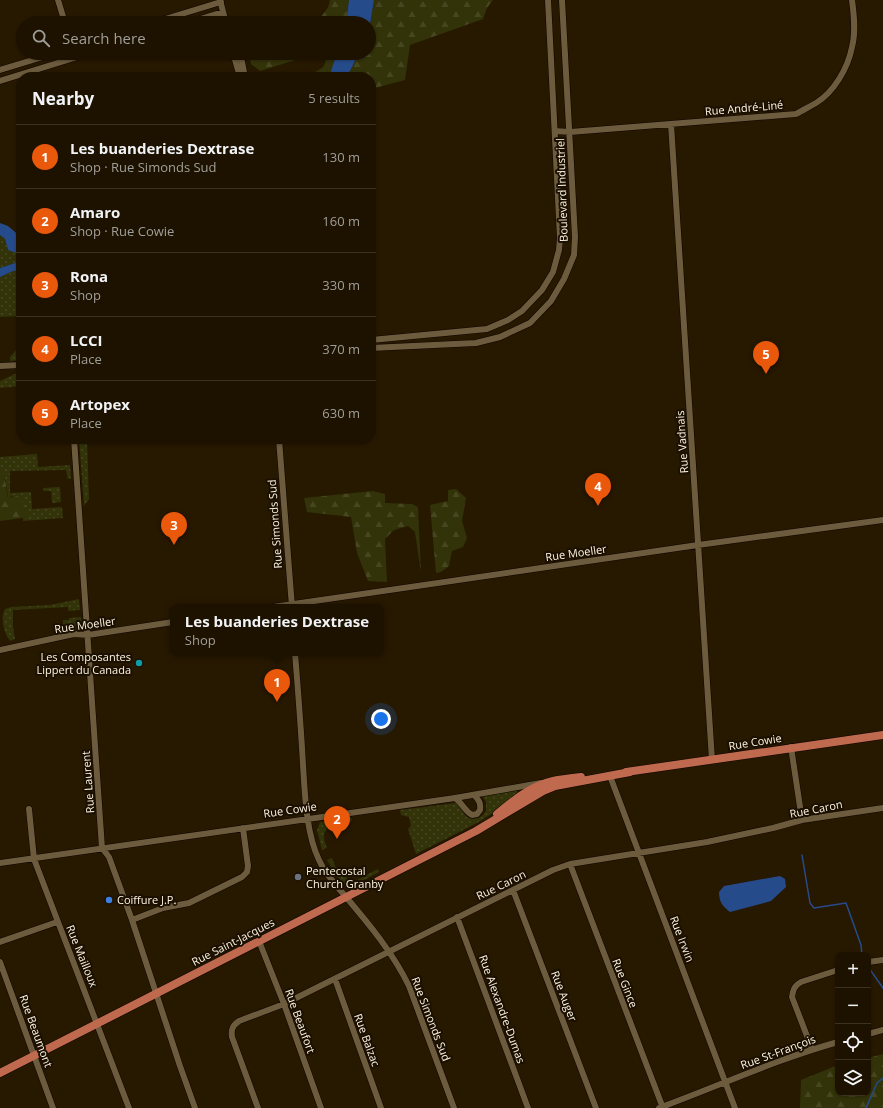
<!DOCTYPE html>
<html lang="en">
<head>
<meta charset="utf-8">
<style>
	body { margin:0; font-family:"Open Sans",sans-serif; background:#2a200f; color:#f1f3f6 }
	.controls { position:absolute; right:12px; bottom:12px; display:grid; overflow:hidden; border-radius:8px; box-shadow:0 1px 3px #0004 }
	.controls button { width:36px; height:36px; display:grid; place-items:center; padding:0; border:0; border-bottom:1px solid #3b3222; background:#1d1200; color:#f1f3f6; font:20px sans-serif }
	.you { position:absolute; left:381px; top:719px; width:14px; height:14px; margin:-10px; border:3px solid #fff; border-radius:50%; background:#1a73e8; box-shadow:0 0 0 6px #1a73e833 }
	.badge { display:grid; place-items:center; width:26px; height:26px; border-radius:50%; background:#ea580c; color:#fff; font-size:13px; font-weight:700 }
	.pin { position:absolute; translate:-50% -33px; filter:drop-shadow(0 1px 2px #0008) }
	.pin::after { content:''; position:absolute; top:21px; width:14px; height:12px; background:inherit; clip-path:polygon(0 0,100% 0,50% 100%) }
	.popup { position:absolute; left:170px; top:604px; width:214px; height:52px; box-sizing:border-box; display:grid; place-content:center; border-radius:8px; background:#1d1200; filter:drop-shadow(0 1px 3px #0005); font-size:13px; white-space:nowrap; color:#a09e99 }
	.popup b { font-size:15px; color:#f1f3f6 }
	.popup::after { content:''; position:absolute; left:50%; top:100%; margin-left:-8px; border:8px solid transparent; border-top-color:#1d1200 }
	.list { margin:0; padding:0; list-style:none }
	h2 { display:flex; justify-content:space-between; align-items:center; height:52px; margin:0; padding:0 16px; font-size:17px }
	h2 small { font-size:13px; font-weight:400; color:#a09e99 }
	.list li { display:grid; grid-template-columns:26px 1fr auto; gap:12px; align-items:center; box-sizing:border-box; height:64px; padding:0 16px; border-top:1px solid #3b3222 }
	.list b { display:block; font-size:15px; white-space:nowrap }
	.list p { margin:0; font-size:13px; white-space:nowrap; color:#a09e99 }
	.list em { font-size:13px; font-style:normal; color:#a09e99 }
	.icon { flex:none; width:22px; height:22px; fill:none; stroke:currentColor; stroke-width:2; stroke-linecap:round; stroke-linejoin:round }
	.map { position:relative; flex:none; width:883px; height:1108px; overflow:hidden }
	.search { position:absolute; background:#1d1200; box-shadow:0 1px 3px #0004; left:16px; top:16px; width:360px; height:44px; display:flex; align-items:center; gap:10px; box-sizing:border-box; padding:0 14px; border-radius:22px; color:#a09e99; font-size:15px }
	.panel { position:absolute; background:#1d1200; box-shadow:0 1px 3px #0004; left:16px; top:72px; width:360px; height:372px; border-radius:16px }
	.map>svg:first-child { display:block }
</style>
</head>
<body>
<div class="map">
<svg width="883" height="1108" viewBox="0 0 883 1108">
	<defs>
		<pattern id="grass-dots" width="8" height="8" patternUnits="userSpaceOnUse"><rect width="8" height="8" fill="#323309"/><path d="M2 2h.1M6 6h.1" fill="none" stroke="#464721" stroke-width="1.8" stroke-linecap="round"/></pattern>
		<pattern id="forest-firs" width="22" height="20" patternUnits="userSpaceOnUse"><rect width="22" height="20" fill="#323309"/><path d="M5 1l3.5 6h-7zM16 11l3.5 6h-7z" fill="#464721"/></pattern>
	</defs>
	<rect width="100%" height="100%" fill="#271800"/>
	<path fill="url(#grass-dots)" d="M 0,235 L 5,239 L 8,250 C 15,252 21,252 21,261 L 0,268 Z
		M 21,270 L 21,318 L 21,316 L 0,317 L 0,277 L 13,271 Z
		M 17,335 L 21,335 L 21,360 L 10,361 L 10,357 L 17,349 Z
		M 21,371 L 21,386 L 0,388 L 0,381 Z
		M 79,439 L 87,439 L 89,499 L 84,506 Z
		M 37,454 L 38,467 L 70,465 L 71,478 L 68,479 L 66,470 L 10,471 L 10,493 L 31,492 L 32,509 L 62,507 L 63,518 L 23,521 L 23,518 L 27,515 L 13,496 L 8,498 C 7,489 7,478 0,471 L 0,457 Z
		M 60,487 L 61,502 L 52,503 L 51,491 L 43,491 L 43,488 Z
		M 79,599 L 80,610 L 68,611 L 68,607 L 13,610 L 13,627 L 15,639 L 10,641 C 4,633 0,618 5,609 L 11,607 L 50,605 Z
		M 81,617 L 82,627 L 78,631 L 63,634 L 63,620 L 69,620 L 69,618 Z
		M 515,790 L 517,791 L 517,794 L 496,811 L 477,823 L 416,854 L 408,829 L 411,826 L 409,817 L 401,815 L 400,810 L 456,803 C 462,806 462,812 466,816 C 473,822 482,818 486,811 L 486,802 L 483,797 L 484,796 Z
		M 351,817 L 352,821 L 346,822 L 346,824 L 327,828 C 322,836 324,841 327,848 L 322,850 L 317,830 L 320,822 Z
		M 332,858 L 335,866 L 349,880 L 357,880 L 378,869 L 379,872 L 349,888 C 339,882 333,869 327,860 Z"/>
	<path fill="url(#forest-firs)" d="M 330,0 L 349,0 L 346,23 L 313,23 C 321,17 329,10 330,0 Z
		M 374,0 L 493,0 L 487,8 L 483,19 L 410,45 L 405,80 L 371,89 L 371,77 L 347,77 L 359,53 L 369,53 L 369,30 Z
		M 248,53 L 318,53 L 260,71 L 251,64 Z
		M 326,53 L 337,53 L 329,77 L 309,77 L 310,75 C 323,67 326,69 326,53 Z
		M 0,471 C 7,478 6,489 8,498 L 18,496 L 27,508 L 27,515 L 23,518 L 0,521 Z
		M 456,489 L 466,498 L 462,521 L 467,538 L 463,547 L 452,551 L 449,566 L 441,572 L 436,573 L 430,505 L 448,501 L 448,490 Z
		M 373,491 L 385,494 L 385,503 L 412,504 L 418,507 L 421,573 L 415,532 L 408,526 L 394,530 L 385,539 L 387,582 L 368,581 L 357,553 L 351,517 L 307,512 L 304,498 Z
		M 883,1054 L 883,1108 L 800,1108 L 801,1080 L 838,1065 L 838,1093 L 868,1093 L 868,1058 Z"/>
	<path fill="#264b8b" d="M 349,0 L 374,0 L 369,30 L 369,23 L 346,23 Z
		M 337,53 L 359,53 L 347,77 L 329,77 Z
		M 0,223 L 8,226 L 21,237 L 21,256 L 19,254 L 8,250 L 5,239 L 0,235 Z
		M 21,261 L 21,270 L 13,271 L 0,277 L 0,268 Z
		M 780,876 L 785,879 L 786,887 L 771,901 L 730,912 C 722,906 719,901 719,892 L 724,886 Z"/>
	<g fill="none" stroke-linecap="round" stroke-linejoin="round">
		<path stroke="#264b8b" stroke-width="1.5" d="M 802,855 L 810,903 L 814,908 L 846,903 L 861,945 L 862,955
			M 869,968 L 883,988
			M 866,1108 L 877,1083 L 883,1078"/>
		<defs>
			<path id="minor" d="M 58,0 L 65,23
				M 220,0 L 226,23
				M 152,23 L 221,2
				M 187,23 L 223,12
				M 233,53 L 240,77
				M 239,53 L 242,62 L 245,77
				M 0,70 L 56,53
				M 0,81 L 90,53
				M 671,124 L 712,760
				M 555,131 L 570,132 L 796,114 C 803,110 809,107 816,103 C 834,92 848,68 852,47 C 856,32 854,15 852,0
				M 371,340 L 487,329 L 508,320 L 522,311 L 542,290 L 553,272 L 559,250 L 560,238 L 548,0
				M 371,348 L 476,343 L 500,337 L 530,323 L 551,301 L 564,279 L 574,255 L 575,237 L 562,0
				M 0,366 L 21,365
				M 74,439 L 102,848 L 109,857 L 132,920 L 180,1066 L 195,1108
				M 279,439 L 292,607
				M 273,607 L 698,545 L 883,520
				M 0,650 L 74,634 L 88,635 L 173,622
				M 295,653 C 298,690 301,728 303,765 C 305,795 306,833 319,860 C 325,874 336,885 346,897 C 369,924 393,953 409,986 L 454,1108
				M 791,747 L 802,820
				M 610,776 L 735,1108
				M 455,798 C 462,803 465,811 472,815 L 477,814 L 480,810 C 481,803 479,800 474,795
				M 29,809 L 34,859 L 129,1108
				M 0,863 L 455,798 L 541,783
				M 570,864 L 663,1108
				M 513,890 L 596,1108
				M 457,917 L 528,1108
				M 132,920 L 163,908 L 189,903 L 242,877 L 247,872 L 248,866 L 243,828
				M 259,941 L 284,1004 L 321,1108
				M 0,942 L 57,922
				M 0,962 L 53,1108
				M 868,962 L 883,960
				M 335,979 L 381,1108
				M 868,1034 L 883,1030
				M 812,1049 L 792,997 C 793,990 794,986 801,982 L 838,970
				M 258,1108 L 232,1037 C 231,1030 232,1026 239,1021 L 284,1004 L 553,870 L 570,864 L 707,842 L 773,828 L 802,820 L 883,808
				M 659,1108 C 719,1086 777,1059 838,1042"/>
			<path id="major" d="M 626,772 L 883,735
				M 497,814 C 514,800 531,786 553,781 C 562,779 572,778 581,777
				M 0,1073 L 476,831 L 543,791 L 555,786 L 630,772"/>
		</defs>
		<use href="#minor" stroke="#0f0400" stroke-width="7"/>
		<use href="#major" stroke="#0f0400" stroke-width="9"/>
		<use href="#minor" stroke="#6c5b3d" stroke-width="6"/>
		<use href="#major" stroke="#bf6a4e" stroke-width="8"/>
	</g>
	<circle fill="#0f9aa8" stroke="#1b1000" stroke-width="1.5" cx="139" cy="663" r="4"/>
	<circle fill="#6b7280" stroke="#1b1000" stroke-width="1.5" cx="298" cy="877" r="4"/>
	<circle fill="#3f7fe0" stroke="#1b1000" stroke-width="1.5" cx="109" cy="900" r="4"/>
	<g text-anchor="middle" stroke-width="4" stroke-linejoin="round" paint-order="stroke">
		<g font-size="11" fill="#fef4e3" stroke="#1b1000">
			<text transform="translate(744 108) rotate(-5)" y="4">Rue André-Liné</text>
			<text transform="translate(562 190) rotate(-92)" y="4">Boulevard Industriel</text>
			<text transform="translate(682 442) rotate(-94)" y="4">Rue Vadnais</text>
			<text transform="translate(275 524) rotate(-94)" y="4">Rue Simonds Sud</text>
			<text transform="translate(576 553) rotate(-8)" y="4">Rue Moeller</text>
			<text transform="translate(85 625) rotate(-8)" y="4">Rue Moeller</text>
			<text transform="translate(755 742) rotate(-9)" y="4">Rue Cowie</text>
			<text transform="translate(88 782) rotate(-94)" y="4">Rue Laurent</text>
			<text transform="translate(816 809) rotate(-11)" y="4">Rue Caron</text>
			<text transform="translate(290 810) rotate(-8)" y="4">Rue Cowie</text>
			<text transform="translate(501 885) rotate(-26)" y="4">Rue Caron</text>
			<text transform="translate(682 939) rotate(69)" y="4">Rue Irwin</text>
			<text transform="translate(233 942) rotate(-27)" y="4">Rue Saint-Jacques</text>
			<text transform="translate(82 956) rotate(68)" y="4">Rue Mailloux</text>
			<text transform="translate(625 983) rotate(69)" y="4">Rue Gince</text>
			<text transform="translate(564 996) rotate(69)" y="4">Rue Auger</text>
			<text transform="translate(502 1009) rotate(70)" y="4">Rue Alexandre-Dumas</text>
			<text transform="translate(431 1019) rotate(69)" y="4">Rue Simonds Sud</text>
			<text transform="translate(300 1021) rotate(70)" y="4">Rue Beaufort</text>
			<text transform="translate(36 1031) rotate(70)" y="4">Rue Beaumont</text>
			<text transform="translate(367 1040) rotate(70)" y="4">Rue Balzac</text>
			<text transform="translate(778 1052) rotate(-20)" y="4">Rue St-François</text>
		</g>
		<g font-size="11" fill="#fef4e3" stroke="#1b1000" text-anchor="start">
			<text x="131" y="661" text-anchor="end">Les Composantes<tspan x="131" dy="13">Lippert du Canada</tspan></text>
			<text x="306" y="875">Pentecostal<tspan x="306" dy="13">Church Granby</tspan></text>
			<text x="117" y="904">Coiffure J.P.</text>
		</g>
	</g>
</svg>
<div class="controls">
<button>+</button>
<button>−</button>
<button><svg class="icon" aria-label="locate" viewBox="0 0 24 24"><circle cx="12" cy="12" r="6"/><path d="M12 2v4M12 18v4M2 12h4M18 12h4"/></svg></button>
<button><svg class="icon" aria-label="layers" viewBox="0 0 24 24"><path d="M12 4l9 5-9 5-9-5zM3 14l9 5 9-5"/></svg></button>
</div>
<div class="you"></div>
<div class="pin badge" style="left:277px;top:702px">1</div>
<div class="popup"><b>Les buanderies Dextrase</b>Shop</div>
<div class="pin badge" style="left:337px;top:839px">2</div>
<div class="pin badge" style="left:174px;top:545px">3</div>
<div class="pin badge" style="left:598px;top:506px">4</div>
<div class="pin badge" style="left:766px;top:374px">5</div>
<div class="search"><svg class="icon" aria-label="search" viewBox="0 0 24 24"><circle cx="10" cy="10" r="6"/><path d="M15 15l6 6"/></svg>Search here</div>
<section class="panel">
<h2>Nearby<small>5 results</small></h2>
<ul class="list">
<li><span class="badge">1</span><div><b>Les buanderies Dextrase</b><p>Shop · Rue Simonds Sud</p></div><em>130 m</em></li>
<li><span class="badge">2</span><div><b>Amaro</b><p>Shop · Rue Cowie</p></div><em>160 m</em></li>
<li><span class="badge">3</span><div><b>Rona</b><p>Shop</p></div><em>330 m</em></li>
<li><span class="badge">4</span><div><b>LCCI</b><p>Place</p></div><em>370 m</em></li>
<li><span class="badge">5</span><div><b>Artopex</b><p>Place</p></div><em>630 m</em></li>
</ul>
</section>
</div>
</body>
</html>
